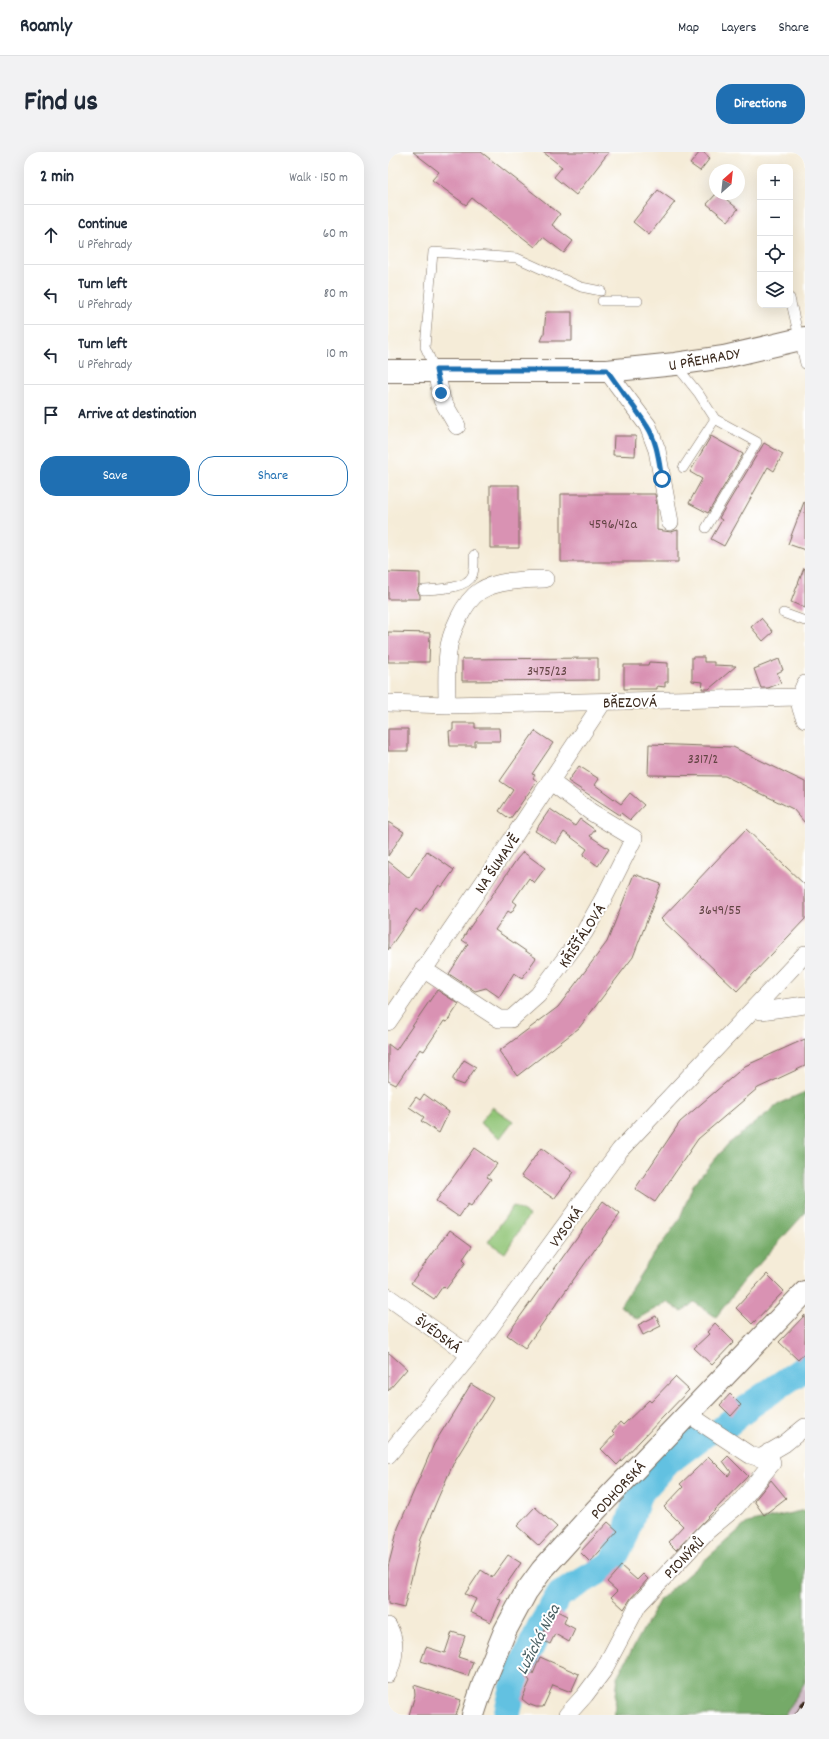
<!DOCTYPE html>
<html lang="en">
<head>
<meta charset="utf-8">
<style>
	body { margin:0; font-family:Dekko,sans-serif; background:#f2f2f3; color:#1f2937 }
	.controls { position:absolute; right:12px; top:12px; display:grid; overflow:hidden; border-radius:8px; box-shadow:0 4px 16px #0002 }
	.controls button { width:36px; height:36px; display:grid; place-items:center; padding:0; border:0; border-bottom:1px solid #e0e1e3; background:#fff; color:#1f2937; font:20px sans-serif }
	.compass { position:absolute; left:321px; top:12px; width:36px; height:36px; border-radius:50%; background:#fff; box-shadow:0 4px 16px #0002; rotate:27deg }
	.stop { position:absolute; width:12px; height:12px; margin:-9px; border:3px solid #1f6fb2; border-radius:50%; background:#fff }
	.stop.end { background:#1f6fb2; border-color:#fff; box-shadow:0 1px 4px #0008 }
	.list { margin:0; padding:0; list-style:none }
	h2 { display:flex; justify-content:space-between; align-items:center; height:52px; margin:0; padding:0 16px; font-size:17px }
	h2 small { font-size:13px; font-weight:400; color:#747a83 }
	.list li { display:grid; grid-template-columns:26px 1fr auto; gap:12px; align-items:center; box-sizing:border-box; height:60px; padding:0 16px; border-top:1px solid #e0e1e3 }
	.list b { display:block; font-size:15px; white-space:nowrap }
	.list p { margin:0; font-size:13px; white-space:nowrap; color:#747a83 }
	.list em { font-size:13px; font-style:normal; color:#747a83 }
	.actions { display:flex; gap:8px; padding:12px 16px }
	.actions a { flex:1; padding:9px 0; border:1px solid #1f6fb2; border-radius:16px; text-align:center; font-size:14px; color:#1f6fb2 }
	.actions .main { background:#1f6fb2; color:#fff }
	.icon { flex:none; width:22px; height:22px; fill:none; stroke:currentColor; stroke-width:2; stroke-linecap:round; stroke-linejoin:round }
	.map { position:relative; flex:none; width:417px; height:1563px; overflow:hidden; border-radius:16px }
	header { display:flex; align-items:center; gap:24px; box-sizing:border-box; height:56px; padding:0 20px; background:#fff; border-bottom:1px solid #e0e1e3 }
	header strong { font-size:19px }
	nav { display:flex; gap:22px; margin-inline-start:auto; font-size:14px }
	.intro { display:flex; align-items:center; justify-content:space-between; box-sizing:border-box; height:96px; padding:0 24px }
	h1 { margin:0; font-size:28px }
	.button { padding:10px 18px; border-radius:16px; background:#1f6fb2; color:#fff; font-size:14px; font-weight:700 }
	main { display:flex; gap:24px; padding:0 24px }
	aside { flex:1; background:#fff; border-radius:16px; box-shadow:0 4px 16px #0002 }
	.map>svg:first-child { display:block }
</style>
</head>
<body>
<header>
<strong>Roamly</strong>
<nav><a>Map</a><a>Layers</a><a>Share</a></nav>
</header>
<div class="intro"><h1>Find us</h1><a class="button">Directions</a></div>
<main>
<aside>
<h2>2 min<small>Walk · 150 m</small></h2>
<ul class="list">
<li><svg class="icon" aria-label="ahead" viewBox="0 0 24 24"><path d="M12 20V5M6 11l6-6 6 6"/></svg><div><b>Continue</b><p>U Přehrady</p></div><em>60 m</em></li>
<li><svg class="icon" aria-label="left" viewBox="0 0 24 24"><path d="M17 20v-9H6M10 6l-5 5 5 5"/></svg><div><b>Turn left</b><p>U Přehrady</p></div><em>80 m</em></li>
<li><svg class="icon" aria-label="left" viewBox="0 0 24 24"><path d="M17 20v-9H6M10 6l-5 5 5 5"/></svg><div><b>Turn left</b><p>U Přehrady</p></div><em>10 m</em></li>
<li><svg class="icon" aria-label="arrive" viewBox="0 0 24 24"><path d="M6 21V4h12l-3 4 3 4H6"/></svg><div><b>Arrive at destination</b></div></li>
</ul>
<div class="actions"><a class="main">Save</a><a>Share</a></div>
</aside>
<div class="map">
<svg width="417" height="1563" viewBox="0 0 417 1563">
	<rect width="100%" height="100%" fill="#fff"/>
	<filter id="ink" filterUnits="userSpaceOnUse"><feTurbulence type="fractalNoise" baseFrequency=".025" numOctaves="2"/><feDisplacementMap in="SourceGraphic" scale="8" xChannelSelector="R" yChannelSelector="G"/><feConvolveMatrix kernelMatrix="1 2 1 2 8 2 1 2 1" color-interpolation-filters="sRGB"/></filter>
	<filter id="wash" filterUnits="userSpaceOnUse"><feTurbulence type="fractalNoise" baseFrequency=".012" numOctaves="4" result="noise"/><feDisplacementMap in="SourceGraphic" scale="16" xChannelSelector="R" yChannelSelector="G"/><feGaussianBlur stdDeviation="0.9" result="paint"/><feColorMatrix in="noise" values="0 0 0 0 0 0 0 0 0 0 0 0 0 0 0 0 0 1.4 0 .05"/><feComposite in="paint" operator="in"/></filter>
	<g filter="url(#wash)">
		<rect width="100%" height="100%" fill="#f5ecd8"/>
		<path fill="#d1bdc9" d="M 417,1530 L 417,1563 L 397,1563 L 401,1555 Z"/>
		<path fill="#91c577" stroke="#66784a" d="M 104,955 L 125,969 L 112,986 L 92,971 Z
			M 125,1054 L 141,1063 L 117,1101 L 100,1090 Z"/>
		<path fill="#74aa68" stroke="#586a43" d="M 417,940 L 417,1061 L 356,1129 L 328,1165 L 306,1150 L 294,1160 L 279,1150 L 249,1167 L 232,1154 L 261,1109 L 291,1068 L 305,1033 L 340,992 L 392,951 Z
			M 417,1358 L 417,1530 L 397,1563 L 226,1563 L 230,1523 L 272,1447 L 359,1371 Z"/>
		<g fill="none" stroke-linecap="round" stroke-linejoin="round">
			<path stroke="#62c1e1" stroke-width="27" d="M 334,1277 L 364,1252 L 417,1216
				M 119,1563 L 127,1528 L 153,1474 L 171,1443 L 223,1412 L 238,1382 L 250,1343 L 281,1309 L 317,1282"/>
		</g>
		<g id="blocks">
			<path fill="#d992b3" d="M 25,0 L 93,0 L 172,62 L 164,73 L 185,89 L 176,101 L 155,85 L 147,95 L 84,46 L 78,53 L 44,28 L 51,20 Z
				M 155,0 L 221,0 L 188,43 L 166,25 L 174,15 Z
				M 312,0 L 315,0 L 322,6 L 312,19 L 302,12 Z
				M 270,38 L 287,50 L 261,83 L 245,70 Z
				M 328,42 L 332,42 L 350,57 L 340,69 L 319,52 Z
				M 158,160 L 184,160 L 184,189 L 153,189 L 156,182 Z
				M 226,284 L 248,284 L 247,304 L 225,303 Z
				M 323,284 L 355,302 L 320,361 L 301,351 L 314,327 L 302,320 Z
				M 376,291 L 395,302 L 386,319 L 380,315 L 336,394 L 323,387 L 334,368 L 331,366 Z
				M 102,333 L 131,333 L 131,396 L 102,396 Z
				M 173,342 L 267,342 L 269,354 L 269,378 L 283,380 L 290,378 L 290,410 L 173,410 Z
				M 416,350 L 417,350 L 417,398 L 400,392 Z
				M 416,416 L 417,416 L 417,456 L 403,450 Z
				M 0,420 L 32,421 L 32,433 L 29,438 L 32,443 L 32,447 L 0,447 Z
				M 373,466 L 385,480 L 375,489 L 363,475 Z
				M 0,480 L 42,481 L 41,510 L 0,510 Z
				M 304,505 L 316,505 L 316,510 L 326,510 L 326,513 L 348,514 L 321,537 L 314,537 L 315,530 L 304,529 Z
				M 210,506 L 210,528 L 74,529 L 74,507 Z
				M 391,507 L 395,518 L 389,521 L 393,531 L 380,536 L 373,536 L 366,517 Z
				M 261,510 L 280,511 L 280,530 L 277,530 L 277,535 L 269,534 L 269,537 L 236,537 L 236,513 L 260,513 Z
				M 65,571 L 87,571 L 87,576 L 111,576 L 112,589 L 87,589 L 87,594 L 62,594 L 61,579 L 65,578 Z
				M 0,577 L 20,577 L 20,599 L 0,599 Z
				M 147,579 L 165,591 L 144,622 L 147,623 L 145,626 L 149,629 L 122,667 L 111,659 L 125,638 L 112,629 Z
				M 261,592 L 345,595 L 417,630 L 417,671 L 405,657 L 337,624 L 260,623 Z
				M 191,614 L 211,627 L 207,633 L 233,652 L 242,641 L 256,653 L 242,668 L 233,661 L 232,663 L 180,629 Z
				M 162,657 L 187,674 L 192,667 L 207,678 L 202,684 L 221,697 L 210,714 L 195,703 L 199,697 L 176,680 L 168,692 L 147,679 Z
				M 0,670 L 16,680 L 0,704 Z
				M 358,677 L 417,733 L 417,767 L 349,839 L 273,767 Z
				M 39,699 L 66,718 L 54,735 L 51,733 L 32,760 L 28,757 L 0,798 L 0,709 L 21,726 Z
				M 135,700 L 157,716 L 146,731 L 141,726 L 125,749 L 129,752 L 123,761 L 120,759 L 107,778 L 148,806 L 134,826 L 126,821 L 111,845 L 98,836 L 87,839 L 61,822 L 80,792 L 74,788 L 80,778 L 129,707 Z
				M 246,722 L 273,732 L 245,805 L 191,876 L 129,924 L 111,899 L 170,855 L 219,790 Z
				M 49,838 L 71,852 L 59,870 L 56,869 L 36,899 L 32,897 L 8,933 L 0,929 L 0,892 L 8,898 Z
				M 417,887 L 417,914 L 370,936 L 310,987 L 267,1050 L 247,1037 L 292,970 L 357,914 Z
				M 76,908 L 88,915 L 76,933 L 65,929 L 65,926 Z
				M 36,942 L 61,960 L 51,981 L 33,969 L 36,965 L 21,955 L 28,945 L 32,948 Z
				M 86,996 L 109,1012 L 99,1025 L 103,1027 L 83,1054 L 80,1052 L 71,1065 L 48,1049 Z
				M 153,996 L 186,1020 L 166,1047 L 133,1024 Z
				M 215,1049 L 232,1062 L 137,1196 L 119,1183 Z
				M 62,1078 L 84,1094 L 75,1107 L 78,1110 L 58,1137 L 55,1134 L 46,1147 L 23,1131 Z
				M 379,1122 L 396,1139 L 364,1172 L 348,1156 Z
				M 417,1163 L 417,1200 L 410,1208 L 391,1190 Z
				M 268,1164 L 273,1174 L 255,1183 L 250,1173 Z
				M 327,1171 L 346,1190 L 324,1213 L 306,1196 L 321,1182 L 319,1180 Z
				M 0,1200 L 19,1217 L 0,1239 Z
				M 287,1225 L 301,1238 L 229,1313 L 213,1297 L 227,1282 L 224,1279 L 232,1270 L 235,1273 L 261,1248 L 263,1250 Z
				M 83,1232 L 105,1246 L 66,1310 L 50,1346 L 33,1387 L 16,1456 L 0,1452 L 0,1415 L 10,1376 L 46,1292 Z
				M 342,1242 L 353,1253 L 343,1264 L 332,1253 Z
				M 340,1304 L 360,1324 L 288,1398 L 280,1390 L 295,1374 L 276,1355 L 295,1335 L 292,1332 L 321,1305 L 340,1324 L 343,1320 L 335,1309 Z
				M 383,1328 L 398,1346 L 376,1363 L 366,1349 Z
				M 147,1355 L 169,1375 L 151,1394 L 129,1374 Z
				M 220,1370 L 230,1379 L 202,1410 L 192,1400 Z
				M 120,1403 L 133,1411 L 109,1446 L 113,1448 L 103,1470 L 82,1460 L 88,1447 L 77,1442 L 93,1418 L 104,1425 Z
				M 233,1414 L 249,1428 L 255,1422 L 260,1427 L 243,1446 L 236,1457 L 223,1445 L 229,1439 L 219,1430 Z
				M 167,1458 L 179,1464 L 176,1471 L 187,1477 L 181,1490 L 167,1482 L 162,1492 L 152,1487 Z
				M 64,1480 L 77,1484 L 70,1505 L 85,1510 L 80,1524 L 33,1509 L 38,1495 L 57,1501 Z
				M 152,1505 L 191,1522 L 183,1540 L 165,1533 L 155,1555 L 148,1555 L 140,1552 L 134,1547 L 142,1529 L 138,1524 L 145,1522 Z
				M 26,1533 L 73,1548 L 68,1563 L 21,1563 L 27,1543 Z"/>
		</g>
	</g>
	<g filter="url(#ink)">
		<use href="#blocks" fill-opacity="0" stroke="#7c6e5f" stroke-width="1"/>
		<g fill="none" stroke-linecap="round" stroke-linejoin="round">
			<defs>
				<path id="lane" d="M 402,146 L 417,212
					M 214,149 L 250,149
					M 287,212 L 311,242 L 327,267 L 369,290 L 318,376
					M 48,219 L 37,195 L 45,100 L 129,106 L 193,135 L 213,139
					M 295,316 L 327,267
					M 35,438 C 48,437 78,437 84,424 C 87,418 86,410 86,403
					M 395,461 L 417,469"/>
				<path id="street" d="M 48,219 L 54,248 L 69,274
					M 219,219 L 260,274 L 269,298 L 282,370
					M 417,532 C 410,547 410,552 417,567
					M 0,551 L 59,553 L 411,545
					M 59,553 C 59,536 58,517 60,500 C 62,482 75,450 92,439 C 106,429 140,427 157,427
					M 35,817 L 111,867 L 123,867 L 150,843 L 196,781 L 218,742 L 246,686 L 203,660 L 162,629
					M 367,857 L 373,859 L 417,853
					M 0,870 L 97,728 L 215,550
					M 0,1145 L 82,1203
					M 300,1262 L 362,1303 L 372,1306 L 396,1292 L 417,1275
					M 0,1303 L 82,1203 L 232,998 L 417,802
					M 0,1474 C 9,1489 7,1507 0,1522
					M 179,1563 L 197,1543 L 215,1519 L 250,1453 L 319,1379 L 348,1355 L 384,1311 L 381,1300"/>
				<path id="secondary" d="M 0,219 L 219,219 L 287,212 L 336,205 L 417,186"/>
				<path id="primary" d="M 85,1563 L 95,1533 L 117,1479 L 138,1440 L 154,1418 L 208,1358 L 417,1140"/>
			</defs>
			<use href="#lane" stroke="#7c6e5f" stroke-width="10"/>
			<use href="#street" stroke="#7c6e5f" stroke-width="18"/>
			<use href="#secondary" stroke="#7c6e5f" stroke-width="24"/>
			<use href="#primary" stroke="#7c6e5f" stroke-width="24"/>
			<use href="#lane" stroke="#fff" stroke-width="9"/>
			<use href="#street" stroke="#fff" stroke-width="17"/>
			<use href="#secondary" stroke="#fff" stroke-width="22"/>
			<use href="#primary" stroke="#fff" stroke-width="22"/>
			<defs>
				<path id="rail" d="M 409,1563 L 417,1550"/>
			</defs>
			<use href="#rail" stroke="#3b2a1e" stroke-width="4.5"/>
			<use href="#rail" stroke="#fff" stroke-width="3" stroke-dasharray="9" stroke-linecap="butt"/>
		</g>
	</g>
	<g fill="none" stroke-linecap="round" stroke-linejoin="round" filter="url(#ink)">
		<path stroke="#1f6fb2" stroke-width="5" d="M 53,241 L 48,218 L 219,218 C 232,238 247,255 259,274 C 269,289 271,310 274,327"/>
	</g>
	<g text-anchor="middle" stroke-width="4" stroke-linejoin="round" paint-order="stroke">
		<g font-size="14" fill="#624443">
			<text x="225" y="376">4596/42a</text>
			<text x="159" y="523">3475/23</text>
			<text x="315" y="611">3317/2</text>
			<text x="332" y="762">3649/55</text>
		</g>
		<g font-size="16" fill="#3b2a1e" stroke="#fff">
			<text transform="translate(316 206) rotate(-10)" y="6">U PŘEHRADY</text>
			<text transform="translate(242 549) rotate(-1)" y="6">BŘEZOVÁ</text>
			<text transform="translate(108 711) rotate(-56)" y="6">NA ŠUMAVĚ</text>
			<text transform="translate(193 783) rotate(-57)" y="6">KŘIŠŤÁLOVÁ</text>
			<text transform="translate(177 1074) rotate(-54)" y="6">VYSOKÁ</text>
			<text transform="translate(51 1181) rotate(36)" y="6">ŠVÉDSKÁ</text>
			<text transform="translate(229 1337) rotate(-47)" y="6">PODHORSKÁ</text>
			<text transform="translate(295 1405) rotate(-46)" y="6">PIONÝRŮ</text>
		</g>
		<g font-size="17" font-style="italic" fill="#495f62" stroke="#fff">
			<text transform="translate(149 1487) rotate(-63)" y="6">Lužická Nisa</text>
		</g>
	</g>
</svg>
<div class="controls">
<button>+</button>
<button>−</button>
<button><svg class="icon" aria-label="locate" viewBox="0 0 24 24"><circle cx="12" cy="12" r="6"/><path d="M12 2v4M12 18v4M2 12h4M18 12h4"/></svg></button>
<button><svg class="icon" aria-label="layers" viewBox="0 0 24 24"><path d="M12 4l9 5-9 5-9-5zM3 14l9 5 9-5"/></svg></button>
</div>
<svg class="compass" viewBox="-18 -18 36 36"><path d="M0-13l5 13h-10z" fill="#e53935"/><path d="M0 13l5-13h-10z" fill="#747a83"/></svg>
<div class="stop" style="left:274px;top:327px"></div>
<div class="stop end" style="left:53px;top:241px"></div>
</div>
</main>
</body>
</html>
